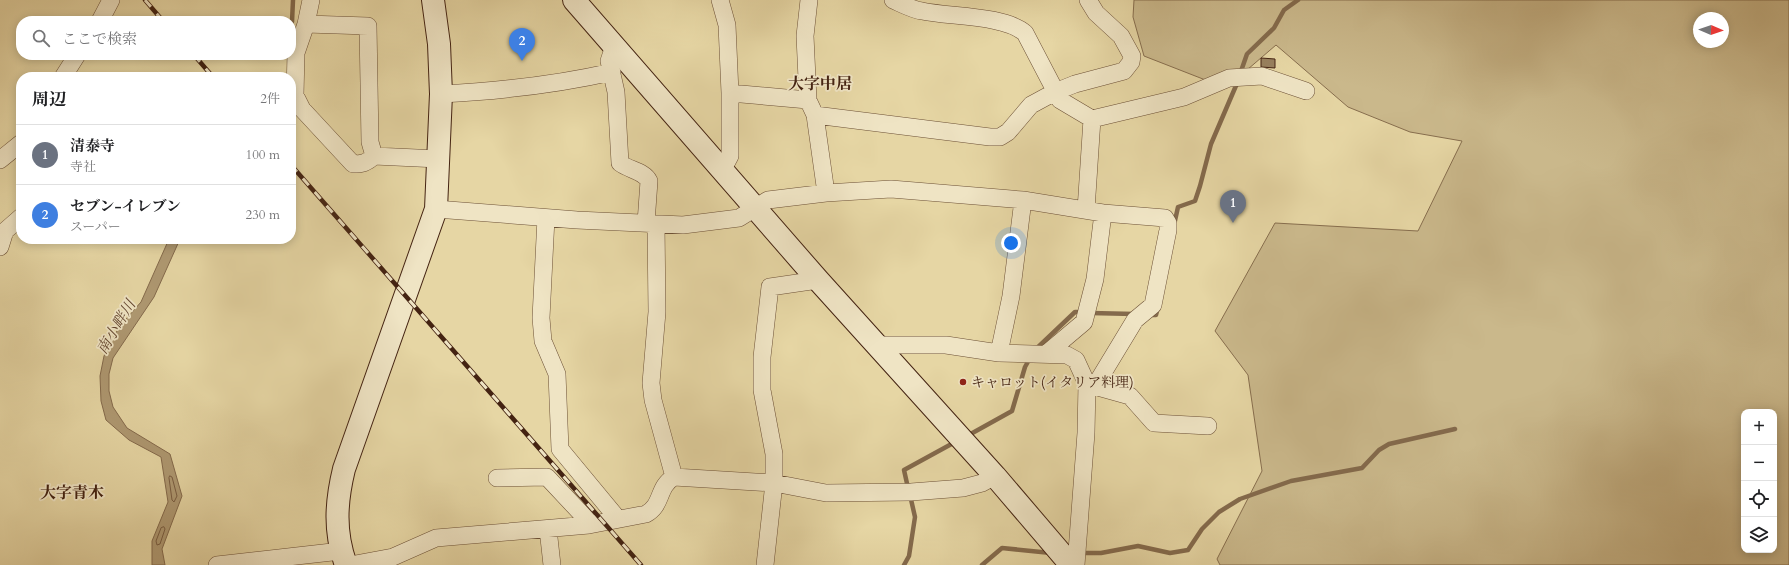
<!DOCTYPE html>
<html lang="ja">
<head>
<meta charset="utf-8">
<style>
	body { margin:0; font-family:Cardo,"Noto Serif JP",serif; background:#f6f6f6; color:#202124 }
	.controls { position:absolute; right:12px; bottom:12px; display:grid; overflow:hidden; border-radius:8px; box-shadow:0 2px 10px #0003 }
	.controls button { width:36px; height:36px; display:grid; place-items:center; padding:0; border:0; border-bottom:1px solid #e0e0e0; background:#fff; color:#202124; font:20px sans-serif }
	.compass { position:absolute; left:1693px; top:12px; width:36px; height:36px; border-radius:50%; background:#fff; box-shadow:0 2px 10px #0003; rotate:92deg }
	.you { position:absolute; left:1011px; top:243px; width:14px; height:14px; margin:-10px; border:3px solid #fff; border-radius:50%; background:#1a73e8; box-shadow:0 0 0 6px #1a73e833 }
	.badge { display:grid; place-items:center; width:26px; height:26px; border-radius:50%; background:#8f2418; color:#fff; font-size:13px; font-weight:700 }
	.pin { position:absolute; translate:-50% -33px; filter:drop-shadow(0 1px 2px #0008) }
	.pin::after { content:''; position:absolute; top:21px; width:14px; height:12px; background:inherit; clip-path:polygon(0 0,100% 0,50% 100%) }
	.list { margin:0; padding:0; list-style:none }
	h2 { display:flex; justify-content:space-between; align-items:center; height:52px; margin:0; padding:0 16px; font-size:17px }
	h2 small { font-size:13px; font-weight:400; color:#757577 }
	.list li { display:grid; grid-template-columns:26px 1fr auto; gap:12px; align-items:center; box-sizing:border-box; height:60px; padding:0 16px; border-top:1px solid #e0e0e0 }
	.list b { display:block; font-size:15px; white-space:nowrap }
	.list p { margin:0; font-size:13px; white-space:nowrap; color:#757577 }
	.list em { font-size:13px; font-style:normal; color:#757577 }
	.icon { flex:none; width:22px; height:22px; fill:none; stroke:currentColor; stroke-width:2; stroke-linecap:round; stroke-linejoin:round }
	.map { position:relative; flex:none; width:1789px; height:565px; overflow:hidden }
	.search { position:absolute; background:#fff; box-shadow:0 2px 10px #0003; left:16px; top:16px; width:280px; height:44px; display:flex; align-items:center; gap:10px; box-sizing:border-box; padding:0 14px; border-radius:16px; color:#757577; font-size:15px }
	.panel { position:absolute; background:#fff; box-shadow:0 2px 10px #0003; left:16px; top:72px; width:280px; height:172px; border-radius:16px }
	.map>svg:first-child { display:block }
</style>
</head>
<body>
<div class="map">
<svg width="1789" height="565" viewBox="0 0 1789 565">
	<rect width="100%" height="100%" fill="#e6d6a4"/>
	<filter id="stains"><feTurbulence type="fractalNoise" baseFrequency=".005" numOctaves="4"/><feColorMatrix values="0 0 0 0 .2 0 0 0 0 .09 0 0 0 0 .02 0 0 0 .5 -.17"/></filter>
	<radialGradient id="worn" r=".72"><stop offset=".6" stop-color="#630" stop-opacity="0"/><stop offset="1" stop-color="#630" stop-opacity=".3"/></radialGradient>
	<path fill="#cab88b" stroke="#876e4e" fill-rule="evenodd" d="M 1134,0 L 1789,0 L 1789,565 L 1220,565 L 1217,559 L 1262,471 L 1248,375 L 1215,331 L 1275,223 L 1418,231 L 1462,141 L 1410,132 L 1348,107 L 1276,45 L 1226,88 L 1144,56 L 1133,17 ZM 1699,18 L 1723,18 L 1723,42 L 1699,42 ZM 1744,412 L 1774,412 L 1774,550 L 1744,550 Z"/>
	<path fill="#af9972" stroke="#846a4c" d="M 169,239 L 180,239 L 154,297 L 113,358 L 109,374 L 109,391 L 113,407 L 127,428 L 170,454 L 182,496 L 162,549 L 165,565 L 152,565 L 152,541 L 168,502 L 161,457 L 129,440 L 106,420 L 101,401 L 100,376 L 104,356 L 119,327 L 141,302 Z"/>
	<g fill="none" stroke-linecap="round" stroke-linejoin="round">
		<path stroke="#7a5e42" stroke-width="1" d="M 170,476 L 172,477 L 177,496 L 174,502 L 172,500 L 169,478 Z
			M 164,527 L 165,529 L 160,544 L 157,545 L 156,541 L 161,528 Z"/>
		<path stroke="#846a4c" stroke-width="4.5" d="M 292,22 L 293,0
			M 1240,74 L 1247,54 L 1274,28 L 1284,10 L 1298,0
			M 1174,225 L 1178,207 L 1195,201 L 1200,186 L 1211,144 L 1238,81
			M 1090,313 L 1135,314
			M 1148,315 L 1156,315 L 1158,307
			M 1035,350 L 1075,312 L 1083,312
			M 967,436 L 1012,411 L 1025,367 L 1030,358
			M 908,488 L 904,470 L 957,441
			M 1080,553 L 1101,553 L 1138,546 L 1170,553 L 1188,550 L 1202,529 L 1219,512 L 1240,499 L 1291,481 L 1362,468 L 1379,450 L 1389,444 L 1455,429
			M 904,565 L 909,556 L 915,517 L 910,495
			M 982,565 L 1002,548 L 1051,553"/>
	</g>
	<path fill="#98805e" stroke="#442312" d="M 1261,58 L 1275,59 L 1275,68 L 1261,67 Z"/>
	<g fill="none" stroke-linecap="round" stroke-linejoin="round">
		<defs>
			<path id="street" d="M 311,0 L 306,24 L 296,53 L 295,95 L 302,109 L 353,164 C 362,164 367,163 374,156 L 439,159
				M 720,0 L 727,25 L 730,93 L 730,156 L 723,169
				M 809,0 L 805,36 L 808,100 L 815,115 L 826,193
				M 893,0 C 902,4 913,10 922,11 C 950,17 1004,15 1025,33 L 1060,100 L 1092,119
				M 100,21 L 111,0
				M 306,24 L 368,26 L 370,142 L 374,156
				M 614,46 L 609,61 L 616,92 L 620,163 C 629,170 644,171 649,181 L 646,223
				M 63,77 L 77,55
				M 730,93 L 808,100
				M 441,94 C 499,91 555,85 612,72
				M 815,115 L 990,137 L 1000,137 L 1008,132 L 1031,105 L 1055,92 L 1075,84 L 1124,71 L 1131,62 L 1132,56 L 1121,36 L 1096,13 L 1088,0
				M 0,160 L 21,143
				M 436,209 L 577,220 L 683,225 L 739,218 L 768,200 L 826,193 L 891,189 L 1023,200 L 1103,213 L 1165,218 L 1168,223 L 1168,230 L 1153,305 L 1135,320 L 1095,386
				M 1086,210 L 1092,119 L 1184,97 L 1229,78 L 1262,76 L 1306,91
				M 546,218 L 541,318 L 543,341 L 557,374 L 560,449 L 618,519
				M 656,224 L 657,312 L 651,383 L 653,400 L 674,477
				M 0,247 L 5,231 L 21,217
				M 877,345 L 946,345 L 999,353 L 1067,355 L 1076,360 L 1087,384 L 1130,396 L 1154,423 L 1208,426
				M 999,353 L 1011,296 L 1023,200
				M 1046,354 L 1084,322 L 1095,279 L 1103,213
				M 497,478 L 547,477 L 591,524
				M 548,529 L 552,565
				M 217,565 L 341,551
				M 350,565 L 393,557 L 436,538 L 589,525 L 646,514 C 663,505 657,487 674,477 L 774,483 L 826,493 L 911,492 L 963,488 L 982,483 L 995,476
				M 765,565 L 774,483 L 774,454 L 762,390 L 762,357 L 770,287 L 818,280
				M 1076,565 L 1086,433 L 1087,384"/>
			<path id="secondary" d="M 574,0 L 818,280 L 995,476 L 1071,565
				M 346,565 C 334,532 336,502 344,469 L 436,209 L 441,94 L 439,44 L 433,0"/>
		</defs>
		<use href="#street" stroke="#6c5036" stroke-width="18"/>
		<use href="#secondary" stroke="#442312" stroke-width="24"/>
		<use href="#street" stroke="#efe4c4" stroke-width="17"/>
		<use href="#secondary" stroke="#efe4c4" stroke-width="22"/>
		<defs>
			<path id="rail" d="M 145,0 L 163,21
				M 194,55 L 213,77
				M 291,165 L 641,565"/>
		</defs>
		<use href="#rail" stroke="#442312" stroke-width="4.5"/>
		<use href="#rail" stroke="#efe4c4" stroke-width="3" stroke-dasharray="9" stroke-linecap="butt"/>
	</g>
	<circle fill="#8f2418" stroke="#efe4c4" stroke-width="1.5" cx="963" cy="382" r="4"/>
	<g text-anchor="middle" stroke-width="3.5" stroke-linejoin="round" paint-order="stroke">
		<g font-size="14" fill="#442312" stroke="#efe4c4" text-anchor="start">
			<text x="971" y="387">キャロット(イタリア料理)</text>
		</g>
		<g font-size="15" font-style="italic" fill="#64462f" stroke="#efe4c4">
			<text transform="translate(116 327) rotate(-59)" y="5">南小畔川</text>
		</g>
		<g font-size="16" font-weight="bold" fill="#442312" stroke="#efe4c4">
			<text x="820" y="89">大字中居</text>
			<text x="72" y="498">大字青木</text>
		</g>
	</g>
	<rect width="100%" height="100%" filter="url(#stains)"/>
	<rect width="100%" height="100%" fill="url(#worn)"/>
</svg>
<div class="controls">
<button>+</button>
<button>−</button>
<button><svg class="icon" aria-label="locate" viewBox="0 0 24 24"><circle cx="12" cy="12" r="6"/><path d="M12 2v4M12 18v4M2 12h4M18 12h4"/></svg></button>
<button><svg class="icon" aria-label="layers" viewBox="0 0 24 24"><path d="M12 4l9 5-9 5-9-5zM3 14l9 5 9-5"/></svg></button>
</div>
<svg class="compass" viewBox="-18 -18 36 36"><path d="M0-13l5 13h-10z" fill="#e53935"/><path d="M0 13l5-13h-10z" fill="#757577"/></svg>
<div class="you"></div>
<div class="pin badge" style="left:1233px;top:223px;background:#6b7280">1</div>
<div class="pin badge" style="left:522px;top:61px;background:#3f7fe0">2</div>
<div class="search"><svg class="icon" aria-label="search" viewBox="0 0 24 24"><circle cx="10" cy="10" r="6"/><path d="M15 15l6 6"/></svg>ここで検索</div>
<section class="panel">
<h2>周辺<small>2件</small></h2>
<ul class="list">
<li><span class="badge" style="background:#6b7280">1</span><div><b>清泰寺</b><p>寺社</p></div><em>100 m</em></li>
<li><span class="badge" style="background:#3f7fe0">2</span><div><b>セブン-イレブン</b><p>スーパー</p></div><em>230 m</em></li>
</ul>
</section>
</div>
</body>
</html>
